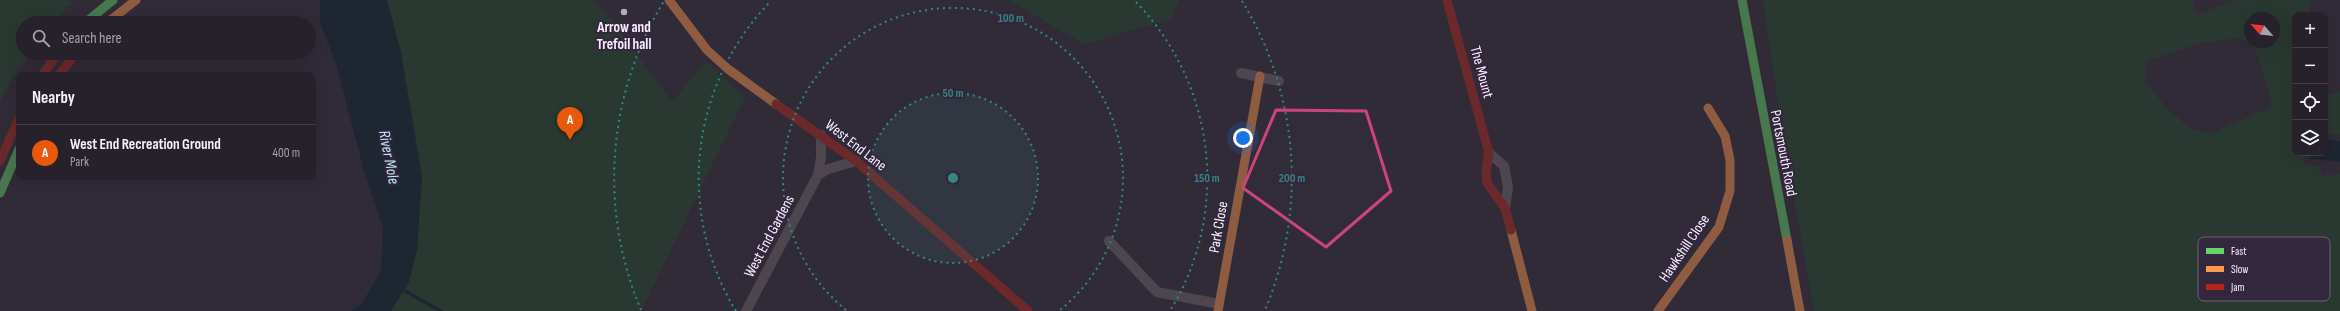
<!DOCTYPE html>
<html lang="en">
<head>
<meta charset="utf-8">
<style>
	body { margin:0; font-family:"Sofia Sans Condensed",sans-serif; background:#2e2932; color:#f1f3f6 }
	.controls { position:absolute; right:12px; top:12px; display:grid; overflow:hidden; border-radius:8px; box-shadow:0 4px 16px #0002 }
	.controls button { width:36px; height:36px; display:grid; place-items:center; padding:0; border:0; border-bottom:1px solid #423e47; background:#26212a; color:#f1f3f6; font:20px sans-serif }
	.compass { position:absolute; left:2244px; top:12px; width:36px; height:36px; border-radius:50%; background:#26212a; box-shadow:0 4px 16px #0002; rotate:298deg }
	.you { position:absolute; left:1243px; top:138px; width:14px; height:14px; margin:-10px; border:3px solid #fff; border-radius:50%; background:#1a73e8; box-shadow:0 0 0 6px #1a73e833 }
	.badge { display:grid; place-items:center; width:26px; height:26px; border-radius:50%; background:#ea580c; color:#fff; font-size:13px; font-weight:700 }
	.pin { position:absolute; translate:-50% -33px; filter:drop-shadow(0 1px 2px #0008) }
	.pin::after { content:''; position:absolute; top:21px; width:14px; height:12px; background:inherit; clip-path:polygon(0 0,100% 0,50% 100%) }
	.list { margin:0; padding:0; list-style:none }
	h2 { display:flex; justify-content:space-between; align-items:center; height:52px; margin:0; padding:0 16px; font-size:17px }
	h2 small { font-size:13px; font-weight:400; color:#a4a3a8 }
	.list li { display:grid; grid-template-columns:26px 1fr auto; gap:12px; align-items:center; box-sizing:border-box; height:56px; padding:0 16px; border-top:1px solid #423e47 }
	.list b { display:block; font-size:15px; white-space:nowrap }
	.list p { margin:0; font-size:13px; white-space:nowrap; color:#a4a3a8 }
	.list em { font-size:13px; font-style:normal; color:#a4a3a8 }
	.icon { flex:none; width:22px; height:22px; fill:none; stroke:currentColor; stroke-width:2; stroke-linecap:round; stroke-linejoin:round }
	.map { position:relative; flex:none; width:2340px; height:311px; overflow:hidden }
	.search { position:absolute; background:#26212a; box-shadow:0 4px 16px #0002; left:16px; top:16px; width:300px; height:44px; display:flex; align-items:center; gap:10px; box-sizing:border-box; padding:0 14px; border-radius:22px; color:#a4a3a8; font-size:15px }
	.panel { position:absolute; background:#26212a; box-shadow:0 4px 16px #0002; left:16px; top:72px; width:300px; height:108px; border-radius:8px }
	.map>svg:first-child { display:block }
</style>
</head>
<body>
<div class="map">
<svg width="2340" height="311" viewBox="0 0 2340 311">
	<rect width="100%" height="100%" fill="#322c38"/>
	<path fill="#214928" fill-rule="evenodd" d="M 0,0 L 66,0 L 72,2 L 54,23 L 23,23 L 23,53 L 30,53 L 13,76 L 0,103 Z
		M 387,0 L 595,0 L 594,1 L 614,23 L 672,102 L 706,62 L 745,97 L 641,311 L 391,311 L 409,282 L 401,52 Z
		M 1009,0 L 1179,0 L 1171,19 L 1084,44 Z
		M 1763,0 L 2192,0 L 2197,15 L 2235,0 L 2310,0 L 2310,15 L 2295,15 L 2295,153 L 2305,153 L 2303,162 L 2319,167 L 2322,176 L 2340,174 L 2340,311 L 1814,311 L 1782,129 ZM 2250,18 L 2274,18 L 2274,42 L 2250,42 ZM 2235,38 L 2248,41 L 2257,53 L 2273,106 L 2210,134 L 2190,129 L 2167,108 L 2145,83 L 2146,61 L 2201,43 Z
		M 2340,91 L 2340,135 L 2325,135 L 2325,95 Z"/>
	<path fill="#052129" d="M 320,0 L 387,0 L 401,52 L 422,177 L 417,250 L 409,282 L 391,311 L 351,311 L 362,303 L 381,271 L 383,228 L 364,171 L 336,64 L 320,22 Z
		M 2325,140 L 2340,141 L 2340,162 L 2310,159 L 2310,153 L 2325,153 Z"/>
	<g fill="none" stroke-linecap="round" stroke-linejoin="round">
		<path stroke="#052129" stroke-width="3.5" d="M 400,288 L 441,311"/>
		<path stroke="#71676a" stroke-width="10" d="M 1241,73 L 1279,81
			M 1489,153 L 1504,166 L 1508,187 L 1505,208
			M 818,175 L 828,169 L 856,161
			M 1109,241 L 1157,292 L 1219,304
			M 746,311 L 818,175 L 821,157 L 821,135"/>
		<path stroke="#63d668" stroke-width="9" d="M 1742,0 L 1787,240
			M 85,23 L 113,0
			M 0,193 L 19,149"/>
		<path stroke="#ff974d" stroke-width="9" d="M 669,0 L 707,50 L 728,69 L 776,104
			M 107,23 L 136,0
			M 1511,230 L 1532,311
			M 1787,240 L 1800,311
			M 1218,311 L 1260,76
			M 1658,311 L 1719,227 L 1730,191 L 1730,160 L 1725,136 L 1708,108"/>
		<path stroke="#b3261e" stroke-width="9" d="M 1447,0 L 1489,153 L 1486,170 L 1487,183 L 1505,208 L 1511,230
			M 42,75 L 58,53
			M 59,75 L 76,53
			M 776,104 L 856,161 L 1028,311
			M 0,161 L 19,118"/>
	</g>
	<path d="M0 0H2340V311H0ZM 1276,110 L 1366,111 L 1391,191 L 1326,247 L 1243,188 Z" fill="#322c38" fill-opacity=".55" fill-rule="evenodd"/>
	<path fill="none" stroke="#cd437c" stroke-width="3" stroke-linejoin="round" d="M 1276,110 L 1366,111 L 1391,191 L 1326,247 L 1243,188 Z"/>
	<circle cx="953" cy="178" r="85" fill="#328884" fill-opacity=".12"/>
	<g fill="none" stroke="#328884" stroke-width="2" stroke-dasharray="2 4">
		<circle cx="953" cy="178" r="85"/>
		<path d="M846 310A170 170 0 1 1 1060 310"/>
		<path d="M736 311A254 254 0 0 1 770 2M1136 2A254 254 0 0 1 1170 311"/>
		<path d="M641 310A339 339 0 0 1 664 1M1242 1A339 339 0 0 1 1265 310"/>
	</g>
	<circle fill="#b3abb9" stroke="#33273d" stroke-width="1.5" cx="624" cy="12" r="4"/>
	<g text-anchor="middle" stroke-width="4" stroke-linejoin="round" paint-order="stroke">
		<g font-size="15" font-weight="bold" fill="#f8f0ff" stroke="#33273d">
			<text x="624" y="32">Arrow and<tspan x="624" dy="17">Trefoil hall</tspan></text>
		</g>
		<g font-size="15" fill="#f8f0ff" stroke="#33273d">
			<text transform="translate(1482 72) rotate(75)" y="5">The Mount</text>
			<text transform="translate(856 145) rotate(38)" y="5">West End Lane</text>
			<text transform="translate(1784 153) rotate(79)" y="5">Portsmouth Road</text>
			<text transform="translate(1218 227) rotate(-80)" y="5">Park Close</text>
			<text transform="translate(769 236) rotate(-62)" y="5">West End Gardens</text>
			<text transform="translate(1684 248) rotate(-56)" y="5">Hawkshill Close</text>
		</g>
		<g font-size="16" font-style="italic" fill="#bceaf7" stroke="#33273d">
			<text transform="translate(390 157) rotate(79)" y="6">River Mole</text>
		</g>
	</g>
	<rect x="2198" y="237" width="132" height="64" rx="6" fill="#33273d" stroke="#6e6377" stroke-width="1"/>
	<rect x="2206" y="248" width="18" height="6" fill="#63d668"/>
	<rect x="2206" y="266" width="18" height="6" fill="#ff974d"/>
	<rect x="2206" y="284" width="18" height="6" fill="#b3261e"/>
	<g font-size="11" fill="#f8f0ff">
		<text x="2231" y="255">Fast</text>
		<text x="2231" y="273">Slow</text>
		<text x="2231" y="291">Jam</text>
	</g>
	<circle cx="953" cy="178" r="6" fill="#328884" stroke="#33273d" stroke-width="2"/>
	<g font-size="12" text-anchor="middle" font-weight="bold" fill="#328884" stroke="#33273d" stroke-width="4" stroke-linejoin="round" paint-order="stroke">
		<text x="1011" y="22">100 m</text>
		<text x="953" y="97">50 m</text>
		<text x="1207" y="182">150 m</text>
		<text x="1292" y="182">200 m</text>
	</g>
</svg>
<div class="controls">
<button>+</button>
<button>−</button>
<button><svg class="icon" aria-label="locate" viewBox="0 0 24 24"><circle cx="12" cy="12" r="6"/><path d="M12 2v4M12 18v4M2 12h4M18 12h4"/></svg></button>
<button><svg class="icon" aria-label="layers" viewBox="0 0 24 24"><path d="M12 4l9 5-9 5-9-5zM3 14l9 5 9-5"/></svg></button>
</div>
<svg class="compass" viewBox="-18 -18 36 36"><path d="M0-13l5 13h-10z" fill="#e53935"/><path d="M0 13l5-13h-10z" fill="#a4a3a8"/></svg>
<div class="you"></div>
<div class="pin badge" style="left:570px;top:140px">A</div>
<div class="search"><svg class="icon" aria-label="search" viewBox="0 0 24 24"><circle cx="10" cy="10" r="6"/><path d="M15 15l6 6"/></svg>Search here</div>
<section class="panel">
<h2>Nearby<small></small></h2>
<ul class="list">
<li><span class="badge">A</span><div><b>West End Recreation Ground</b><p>Park</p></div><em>400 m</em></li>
</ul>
</section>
</div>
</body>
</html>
